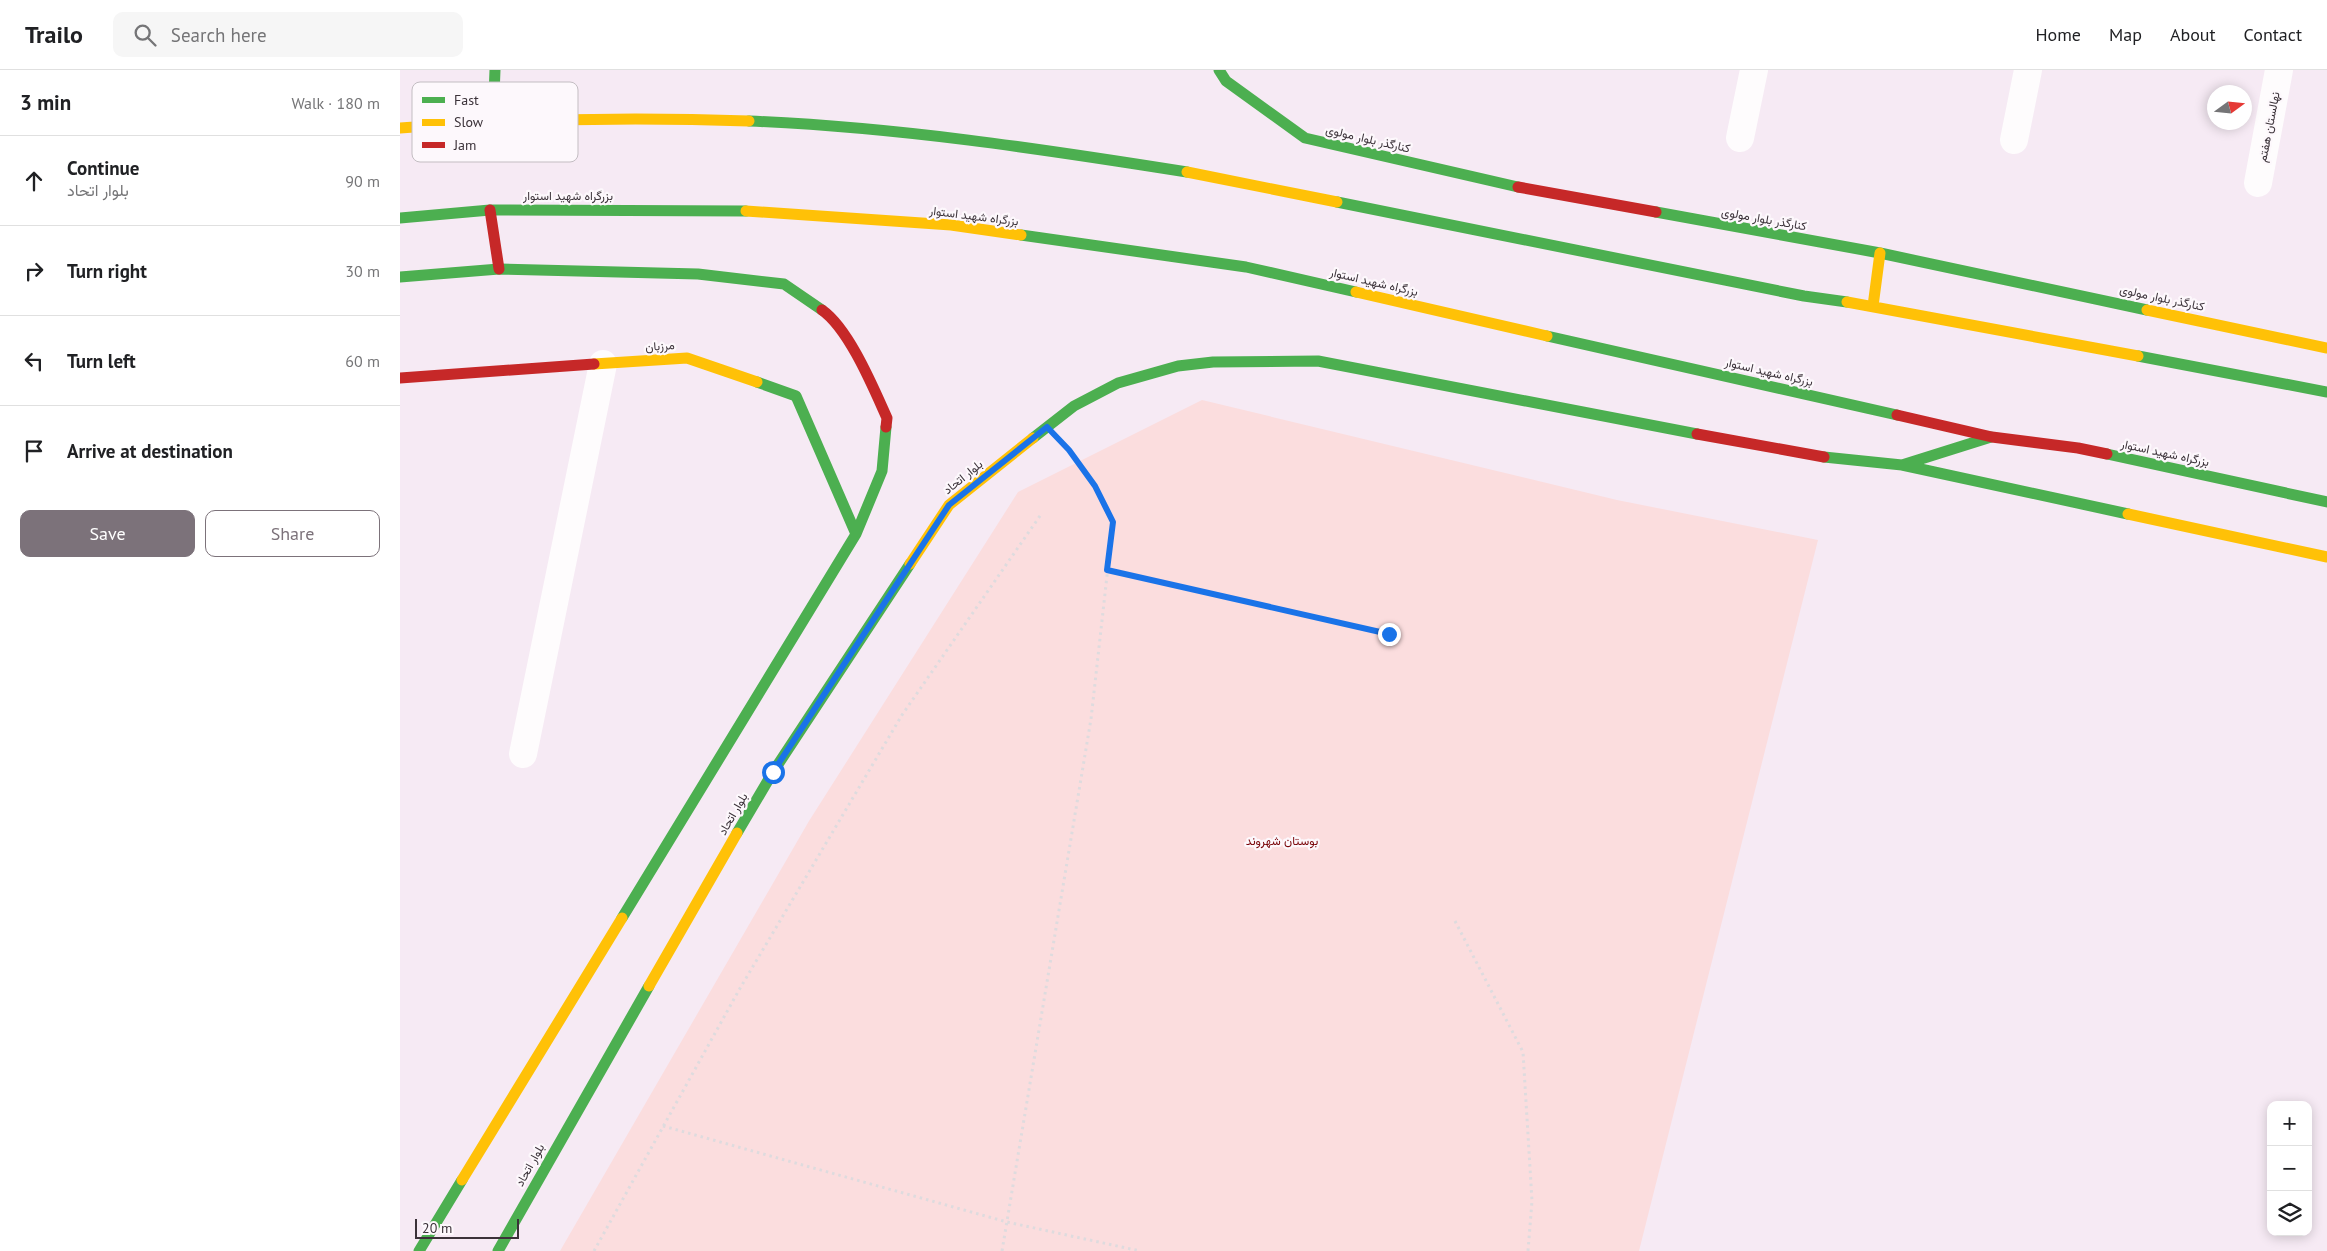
<!DOCTYPE html>
<html lang="en">
<head>
<meta charset="utf-8">
<style>
	body { margin:0; font-family:"PT Sans",Vazirmatn,sans-serif; background:#f6f6f6; color:#202124 }
	.controls { position:absolute; right:15px; bottom:15px; display:grid; overflow:hidden; border-radius:10px; box-shadow:0 2px 12px #0003 }
	.controls button { width:45px; height:45px; display:grid; place-items:center; padding:0; border:0; border-bottom:1px solid #e0e0e0; background:#fff; color:#202124; font:25px sans-serif }
	.compass { position:absolute; left:1807px; top:15px; width:45px; height:45px; border-radius:50%; background:#fff; box-shadow:0 2px 12px #0003; rotate:75deg }
	.scale { position:absolute; left:15px; bottom:12px; width:104px; box-sizing:border-box; padding-left:5px; border:2px solid #3b3239; border-top:0; font-size:14px; line-height:18px; white-space:nowrap; color:#3b3239; -webkit-text-stroke:4px #fdf8fc; paint-order:stroke }
	.stop { position:absolute; width:15px; height:15px; margin:-11px; border:4px solid #1a73e8; border-radius:50%; background:#fff }
	.stop.end { background:#1a73e8; border-color:#fff; box-shadow:0 1px 5px #0008 }
	.list { margin:0; padding:0; list-style:none }
	h2 { display:flex; justify-content:space-between; align-items:center; height:65px; margin:0; padding:0 20px; font-size:21px }
	h2 small { font-size:16px; font-weight:400; color:#757577 }
	.list li { display:grid; grid-template-columns:32px 1fr auto; gap:15px; align-items:center; box-sizing:border-box; height:90px; padding:0 20px; border-top:1px solid #e0e0e0 }
	.list b { display:block; font-size:19px; white-space:nowrap }
	.list p { margin:0; font-size:16px; white-space:nowrap; color:#757577 }
	.list em { font-size:16px; font-style:normal; color:#757577 }
	.actions { display:flex; gap:10px; padding:15px 20px }
	.actions a { flex:1; padding:11px 0; border:1px solid #7c727a; border-radius:10px; text-align:center; font-size:18px; color:#7c727a }
	.actions .main { background:#7c727a; color:#fff }
	.icon { flex:none; width:28px; height:28px; fill:none; stroke:currentColor; stroke-width:2; stroke-linecap:round; stroke-linejoin:round }
	.map { position:relative; flex:none; width:1927px; height:1181px; overflow:hidden }
	header { display:flex; align-items:center; gap:30px; box-sizing:border-box; height:70px; padding:0 25px; background:#fff; border-bottom:1px solid #e0e0e0 }
	header strong { font-size:24px }
	nav { display:flex; gap:28px; margin-inline-start:auto; font-size:18px }
	.search { width:350px; height:45px; background:#f6f6f6; display:flex; align-items:center; gap:12px; box-sizing:border-box; padding:0 18px; border-radius:10px; color:#757577; font-size:19px }
	main { display:flex }
	aside { flex:1; background:#fff }
	.map>svg:first-child { display:block }
</style>
</head>
<body>
<header>
<strong>Trailo</strong>
<div class="search"><svg class="icon" aria-label="search" viewBox="0 0 24 24"><circle cx="10" cy="10" r="6"/><path d="M15 15l6 6"/></svg>Search here</div>
<nav><a>Home</a><a>Map</a><a>About</a><a>Contact</a></nav>
</header>
<main>
<aside>
<h2>3 min<small>Walk · 180 m</small></h2>
<ul class="list">
<li><svg class="icon" aria-label="ahead" viewBox="0 0 24 24"><path d="M12 20V5M6 11l6-6 6 6"/></svg><div><b>Continue</b><p>بلوار اتحاد</p></div><em>90 m</em></li>
<li><svg class="icon" aria-label="right" viewBox="0 0 24 24"><path d="M7 20v-9h11M14 6l5 5-5 5"/></svg><div><b>Turn right</b></div><em>30 m</em></li>
<li><svg class="icon" aria-label="left" viewBox="0 0 24 24"><path d="M17 20v-9H6M10 6l-5 5 5 5"/></svg><div><b>Turn left</b></div><em>60 m</em></li>
<li><svg class="icon" aria-label="arrive" viewBox="0 0 24 24"><path d="M6 21V4h12l-3 4 3 4H6"/></svg><div><b>Arrive at destination</b></div></li>
</ul>
<div class="actions"><a class="main">Save</a><a>Share</a></div>
</aside>
<div class="map">
<svg width="1927" height="1181" viewBox="0 0 1927 1181">
	<rect width="100%" height="100%" fill="#f6eaf4"/>
	<path fill="#fbddde" d="M 802,330 L 1217,430 L 1418,470 L 1239,1181 L 160,1181 L 409,751 L 618,422 Z"/>
	<g fill="none" stroke-linecap="round" stroke-linejoin="round">
		<path stroke="#dedbde" stroke-width="3" stroke-dasharray="2.5 4" stroke-linecap="butt" d="M 707,500 L 989,564
			M 1055,851 L 1123,982 L 1132,1131 L 1128,1181
			M 263,1056 L 607,1152 L 740,1181
			M 194,1181 L 339,920 L 502,645 L 642,443
			M 602,1181 L 691,649 L 713,452 L 695,416 L 670,380"/>
		<path stroke="#fefcfd" stroke-width="28" d="M 1340,68 L 1354,0
			M 1614,70 L 1628,0
			M 1858,113 L 1879,0
			M 123,684 L 203,294"/>
		<path stroke="#4caf50" stroke-width="11" d="M 819,0 L 826,11 L 905,68 L 1118,117
			M 93,51 L 95,0
			M 349,51 C 496,57 642,79 787,102
			M 937,132 L 1404,226 L 1447,232
			M 1256,142 L 1480,183 L 1747,240
			M 0,148 L 90,140 L 346,141
			M 621,165 L 846,197 L 956,222
			M 0,207 L 99,199 L 298,204 L 384,214 L 422,240
			M 1147,266 L 1497,345
			M 1738,286 L 1927,322
			M 357,312 L 396,326 L 456,464
			M 633,368 L 674,336 L 718,313 L 778,296 L 813,292 L 918,291 L 1297,364
			M 1707,384 L 1927,432
			M 1424,387 L 1502,395 L 1728,444
			M 1502,395 L 1591,367
			M 337,763 L 373,702 L 510,494
			M 222,848 L 456,464 L 482,401 L 486,357
			M 19,1181 L 62,1110
			M 98,1181 L 249,916"/>
		<path stroke="#ffc107" stroke-width="11" d="M 0,58 C 116,49 232,47 349,51
			M 787,102 L 937,132
			M 346,141 L 551,155 L 621,165
			M 956,222 L 1147,266
			M 1447,232 L 1738,286
			M 1473,236 L 1480,183
			M 1747,240 L 1927,278
			M 194,294 L 287,288 L 357,312
			M 1728,444 L 1927,487
			M 510,494 L 549,435 L 633,368
			M 249,916 L 337,763
			M 62,1110 L 222,848"/>
		<path stroke="#c62828" stroke-width="11" d="M 1118,117 L 1256,142
			M 90,140 L 99,199
			M 422,240 C 449,259 473,317 487,348 L 486,357
			M 0,308 L 194,294
			M 1497,345 L 1592,367 L 1678,378 L 1707,384
			M 1297,364 L 1424,387"/>
	</g>
	<g fill="none" stroke-linecap="round" stroke-linejoin="round">
		<path stroke="#1a73e8" stroke-width="6" d="M 373,702 L 549,435 L 647,357 L 669,380 L 695,416 L 713,452 L 707,500 L 989,564"/>
	</g>
	<g text-anchor="middle" stroke-width="4.5" stroke-linejoin="round" paint-order="stroke">
		<g font-size="12" fill="#3b3239" stroke="#fdf8fc">
			<text transform="translate(1869 57) rotate(-79)" y="4">نهالستان هفتم</text>
			<text transform="translate(968 69) rotate(13)" y="4">کنارگذر بلوار مولوی</text>
			<text x="168" y="130">بزرگراه شهید استوار</text>
			<text transform="translate(574 146) rotate(7)" y="4">بزرگراه شهید استوار</text>
			<text transform="translate(1364 149) rotate(10)" y="4">کنارگذر بلوار مولوی</text>
			<text transform="translate(974 212) rotate(13)" y="4">بزرگراه شهید استوار</text>
			<text transform="translate(1762 228) rotate(12)" y="4">کنارگذر بلوار مولوی</text>
			<text transform="translate(260 276) rotate(-4)" y="4">مرزبان</text>
			<text transform="translate(1369 302) rotate(13)" y="4">بزرگراه شهید استوار</text>
			<text transform="translate(1765 383) rotate(12)" y="4">بزرگراه شهید استوار</text>
			<text transform="translate(563 407) rotate(-39)" y="4">بلوار اتحاد</text>
			<text transform="translate(333 744) rotate(-60)" y="4">بلوار اتحاد</text>
			<text transform="translate(130 1095) rotate(-61)" y="4">بلوار اتحاد</text>
		</g>
		<g font-size="12" fill="#790408" stroke="#fdf8fc">
			<text x="882" y="775">بوستان شهروند</text>
		</g>
	</g>
	<rect x="12" y="12" width="166" height="80" rx="8" fill="#fdf8fc" stroke="#c3bdc2" stroke-width="1"/>
	<rect x="22" y="27" width="23" height="6" fill="#4caf50"/>
	<rect x="22" y="49" width="23" height="7" fill="#ffc107"/>
	<rect x="22" y="72" width="23" height="6" fill="#c62828"/>
	<g font-size="14" fill="#3b3239">
		<text x="54" y="35">Fast</text>
		<text x="54" y="57">Slow</text>
		<text x="54" y="80">Jam</text>
	</g>
</svg>
<div class="controls">
<button>+</button>
<button>−</button>
<button><svg class="icon" aria-label="layers" viewBox="0 0 24 24"><path d="M12 4l9 5-9 5-9-5zM3 14l9 5 9-5"/></svg></button>
</div>
<svg class="compass" viewBox="-18 -18 36 36"><path d="M0-13l5 13h-10z" fill="#e53935"/><path d="M0 13l5-13h-10z" fill="#757577"/></svg>
<div class="scale">20 m</div>
<div class="stop" style="left:373px;top:702px"></div>
<div class="stop end" style="left:989px;top:564px"></div>
</div>
</main>
</body>
</html>
